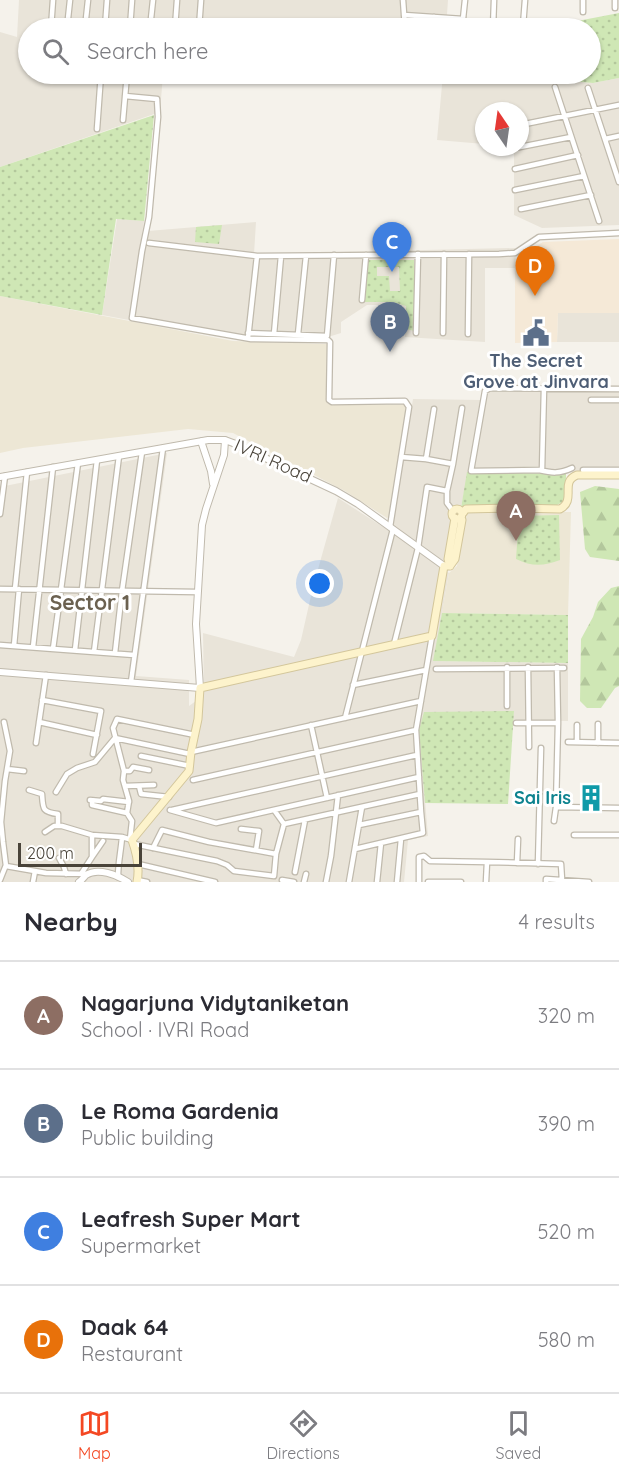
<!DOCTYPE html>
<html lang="en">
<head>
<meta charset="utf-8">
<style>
	body { margin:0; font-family:Quicksand,sans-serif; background:#f7f7f7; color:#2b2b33 }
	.compass { position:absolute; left:475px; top:102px; width:54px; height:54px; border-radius:50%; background:#fff; box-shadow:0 2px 4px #0004; rotate:347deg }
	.scale { position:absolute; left:18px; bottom:15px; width:124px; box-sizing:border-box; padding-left:6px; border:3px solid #494339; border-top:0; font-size:16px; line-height:21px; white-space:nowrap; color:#494339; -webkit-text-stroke:4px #fff; paint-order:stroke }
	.you { position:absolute; left:320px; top:584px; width:21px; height:21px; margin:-15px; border:4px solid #fff; border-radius:50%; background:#1a73e8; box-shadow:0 0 0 9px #1a73e833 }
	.badge { display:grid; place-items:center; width:39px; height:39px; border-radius:50%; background:#f44823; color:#fff; font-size:20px; font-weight:700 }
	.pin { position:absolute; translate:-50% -50px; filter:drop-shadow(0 2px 3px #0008) }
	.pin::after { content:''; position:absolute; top:32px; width:21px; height:18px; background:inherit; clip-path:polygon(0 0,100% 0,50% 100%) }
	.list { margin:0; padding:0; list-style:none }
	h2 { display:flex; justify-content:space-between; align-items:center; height:78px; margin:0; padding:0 24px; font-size:26px }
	h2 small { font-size:20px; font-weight:400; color:#7c7c81 }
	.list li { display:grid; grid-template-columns:39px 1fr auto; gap:18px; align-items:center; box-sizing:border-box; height:108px; padding:0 24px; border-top:2px solid #e1e1e2 }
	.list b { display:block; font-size:22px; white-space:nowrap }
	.list p { margin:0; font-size:20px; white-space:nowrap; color:#7c7c81 }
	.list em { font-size:20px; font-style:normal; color:#7c7c81 }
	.icon { flex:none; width:33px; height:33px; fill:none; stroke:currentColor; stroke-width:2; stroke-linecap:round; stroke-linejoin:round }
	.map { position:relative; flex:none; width:619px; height:882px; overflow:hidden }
	.search { position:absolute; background:#fff; box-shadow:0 2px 4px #0004; left:18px; right:18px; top:18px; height:66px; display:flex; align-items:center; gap:15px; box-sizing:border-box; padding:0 21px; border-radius:33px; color:#7c7c81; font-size:22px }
	.sheet { height:510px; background:#fff }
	nav { display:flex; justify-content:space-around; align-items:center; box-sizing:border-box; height:84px; border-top:2px solid #e1e1e2; background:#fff; font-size:16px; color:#7c7c81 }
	nav a { display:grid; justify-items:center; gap:3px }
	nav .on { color:#f44823 }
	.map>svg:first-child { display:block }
</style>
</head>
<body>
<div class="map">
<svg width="619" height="882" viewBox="0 0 619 882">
	<defs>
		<pattern id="green-dots" width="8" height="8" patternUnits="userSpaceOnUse" patternTransform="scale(1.5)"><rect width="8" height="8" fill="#cfe7b5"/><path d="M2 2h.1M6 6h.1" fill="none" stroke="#b3c79c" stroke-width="1.8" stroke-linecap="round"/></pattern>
		<pattern id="forest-firs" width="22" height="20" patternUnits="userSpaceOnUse" patternTransform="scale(1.5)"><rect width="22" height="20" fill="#cfe7b5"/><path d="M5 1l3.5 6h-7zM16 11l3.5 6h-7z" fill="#b3c79c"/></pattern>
	</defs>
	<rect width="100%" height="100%" fill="#f5f2eb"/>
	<path fill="#e9e4d9" d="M 19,0 L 448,0 L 446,28 L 28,28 L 28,74 L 163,74 L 160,112 L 0,167 L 0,32 L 17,37 Z
		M 443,74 L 486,74 L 593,83 L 619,78 L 619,225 L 542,228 L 514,215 L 514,147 L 520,147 L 520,111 L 484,111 L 484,144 L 437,140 Z
		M 117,219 L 144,221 L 129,320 L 102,315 Z
		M 256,222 L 254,254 L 515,248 L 516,268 L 485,268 L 485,342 L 405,337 L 403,312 L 395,307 L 383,305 L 367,305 L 341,322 L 341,333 L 328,337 L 228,334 L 134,317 L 148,231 Z
		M 558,313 L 619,313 L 619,342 L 557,342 Z
		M 484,386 L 619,389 L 619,471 L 566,472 L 566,474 L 468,472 L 451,558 L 446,563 L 442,563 L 393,526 L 413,399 L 481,400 Z
		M 167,453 L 136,676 L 189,680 L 189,706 L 204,695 L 203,633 L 294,657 L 301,640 L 313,587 L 338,498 L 394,534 L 449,573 L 434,661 L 568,663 L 568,721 L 513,720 L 514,711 L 419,730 L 428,836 L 408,840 L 404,882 L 0,882 L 0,487 Z"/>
	<path fill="#f5e9d7" d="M 619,239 L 619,313 L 558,313 L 557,342 L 515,343 L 515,260 L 543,242 Z"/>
	<path fill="#ede7d5" d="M 0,296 L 233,341 L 327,344 L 326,401 L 328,404 L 405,405 L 407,408 L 390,517 L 387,518 L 345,491 L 233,433 L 188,429 L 23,448 L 0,453 Z
		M 469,512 L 571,512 L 568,615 L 442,613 L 449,573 L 457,566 L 465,516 Z"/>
	<path fill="url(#green-dots)" fill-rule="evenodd" d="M 619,13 L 619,78 L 593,83 L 486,74 L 590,74 L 590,28 L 541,28 Z
		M 154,115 L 144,221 L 116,219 L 102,315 L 0,296 L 0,167 Z
		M 222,225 L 219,244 L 195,242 L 196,227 Z
		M 368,260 L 414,260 L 414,331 L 407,329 L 406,306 L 393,302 L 365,302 ZM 377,267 L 399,267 L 400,291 L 390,291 L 389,276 L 377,276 Z
		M 467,472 L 566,474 L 566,500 L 557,505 L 461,508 Z
		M 559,515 L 560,560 C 544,566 532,567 516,559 L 519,516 Z
		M 442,613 L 568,615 L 568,663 L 433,661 Z
		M 514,711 L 508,804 L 425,803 L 419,730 L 424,712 Z"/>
	<path fill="url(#forest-firs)" d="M 595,486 L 619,489 L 619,561 L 590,557 L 585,549 L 580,492 Z
		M 619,586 L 619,686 L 615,688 L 601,708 L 587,708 L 580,701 L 581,639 L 593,617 L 598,602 L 611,588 Z"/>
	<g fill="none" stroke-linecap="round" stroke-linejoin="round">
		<defs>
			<path id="minor" d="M 403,0 L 405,28
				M 615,0 L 615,8
				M 583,12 L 583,0
				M 404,15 L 463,19 L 465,0
				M 523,26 L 525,0
				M 51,28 L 53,0
				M 67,28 L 70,0
				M 85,28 L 88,0
				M 105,28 L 107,0
				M 130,28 L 132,0
				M 150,28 L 153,0
				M 175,28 L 177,0
				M 199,28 L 201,0
				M 433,28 L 434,17
				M 493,28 L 494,0
				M 146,74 L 158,75
				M 555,87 L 599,221
				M 588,88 L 619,182
				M 125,96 L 157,99 L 158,117 L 149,217 L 142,251 L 132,318 L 251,339 L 328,340 L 330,342 L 329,400 L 332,402 L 405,401 L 409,407 L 390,527
				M 123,120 L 127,74
				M 520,125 L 619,105
				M 97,129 L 101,74
				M 605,139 L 619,136
				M 515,148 L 571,137
				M 515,169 L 578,155
				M 515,190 L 584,176
				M 521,209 L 591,195
				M 149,243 L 257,256 L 499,254 L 515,253 L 539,237 L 619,233
				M 281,256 L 274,334 L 327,336 L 334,255
				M 362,300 L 366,255
				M 248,333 L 274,334
				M 416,333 L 418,254
				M 443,333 L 444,254
				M 298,334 L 306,256
				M 468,334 L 469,254
				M 248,338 L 257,256
				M 591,400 L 619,400
				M 401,457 L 426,459 L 453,464
				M 426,459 L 434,409
				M 572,468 C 559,474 552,473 539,470 L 471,471 L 485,391 L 490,388 L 619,389
				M 542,470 L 544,388
				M 583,470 L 619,470
				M 453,511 L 447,503 L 447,491 L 453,464 L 462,408
				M 0,514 L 5,476
				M 0,589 L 197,592
				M 15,589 L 27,472
				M 394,644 L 418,548 L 427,487 L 447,491
				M 0,645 L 134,655
				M 14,646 L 19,589
				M 33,647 L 53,467
				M 53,649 L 78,463
				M 75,650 L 97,460
				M 94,652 L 119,456
				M 115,653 L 122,591 L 142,452
				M 507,667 L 507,706
				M 528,667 L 529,747
				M 557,667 L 558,723
				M 436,669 L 564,668
				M 131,682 L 163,448
				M 353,685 L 426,670
				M 42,700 L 101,711 L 93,754
				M 345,718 L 393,529
				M 4,722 L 10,751 L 5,781 L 1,822 L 3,842 L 6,866 L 46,873 L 87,874
				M 39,722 L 97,735
				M 516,723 L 558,723 L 556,807 L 554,821
				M 598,724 L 598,743
				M 311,725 L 327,798
				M 115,738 L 190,754
				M 568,742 L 619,743
				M 577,742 L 577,725
				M 36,743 L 46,675
				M 191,752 L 421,701
				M 141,756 L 190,766
				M 7,769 L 24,771
				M 124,771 L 130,771 L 133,767 L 149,770
				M 193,780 L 416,730
				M 125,786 L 154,785
				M 139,786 L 141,794 L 169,797
				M 29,790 L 42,794 C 43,809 42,812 58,814 L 58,826
				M 56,792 L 67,774 L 77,768 L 95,762 L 115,738
				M 90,800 L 101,801 L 103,799 L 129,802
				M 92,801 L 92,805 L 127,813
				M 556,807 L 619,808
				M 170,810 L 216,823 L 419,777
				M 172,810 L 417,755
				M 274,810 L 284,824 L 420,794
				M 359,825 L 421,812 L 416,730 L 432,636
				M 241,829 L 259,831 L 256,850
				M 45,832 L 54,826 L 62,826 L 92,835
				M 574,835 L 619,835
				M 130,839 L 132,821 L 127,813 L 129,801 L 123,780 L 124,771 L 113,728 L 117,719 L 195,735
				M 134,844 L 217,861 L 227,865 L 234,871 L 274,876 L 276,854 L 284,824
				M 153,848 L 162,830 L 209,842 L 276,854
				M 355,849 L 423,833 L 421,812
				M 92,857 L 103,841
				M 59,858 L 64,867 L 66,874
				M 517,863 L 518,839
				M 138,864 L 215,882
				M 538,864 L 541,748
				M 295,872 L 305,820
				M 81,874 L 92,857 L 92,835 L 122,837
				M 118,877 C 118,863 121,851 122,837 L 132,840
				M 0,880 L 6,865
				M 137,880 L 147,882
				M 282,880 L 294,882
				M 33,882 L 35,871
				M 304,882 L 306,874
				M 326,882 L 331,856 L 338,795
				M 349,882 L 362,807
				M 377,882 L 381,843
				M 397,882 L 401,839
				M 419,882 L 419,857 L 424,856 L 430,861 L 487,862
				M 428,882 L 461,882
				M 486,882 L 487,862 L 561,864 L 562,880
				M 546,882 L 546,879 L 589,882"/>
			<path id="tertiary" d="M 201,441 L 211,471 L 213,484
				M 0,477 L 208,440 L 225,440 L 233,443 L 336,491 L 358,504 L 444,566
				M 0,672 L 200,688 L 196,624 L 202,525 L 206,509 L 224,455 L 225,440
				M 79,882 C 82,880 84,877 86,875 C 98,867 117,875 128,882"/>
			<path id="secondary" d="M452 514a5 5 0 1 1 10 0a5 5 0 1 1-10 0Z
				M 463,513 L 466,509 L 515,508 L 560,509 C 577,500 559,482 577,475 L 619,475
				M 450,566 L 455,559 L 462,520 L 461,517
				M 450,566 L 448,559 L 455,518
				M 137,882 C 140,867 137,854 132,840 L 189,771 L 191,752 L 198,719 L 200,688 L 432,636 L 444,566 L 450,566"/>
		</defs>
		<use href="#minor" stroke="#c0baad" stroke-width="7"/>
		<use href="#tertiary" stroke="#c0baad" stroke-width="8"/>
		<use href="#secondary" stroke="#d3c69b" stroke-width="9"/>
		<use href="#minor" stroke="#fff" stroke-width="4.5"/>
		<use href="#tertiary" stroke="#fff" stroke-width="6"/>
		<use href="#secondary" stroke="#fdf3cc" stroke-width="7"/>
	</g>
	<defs>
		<symbol id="civic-bare" viewBox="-9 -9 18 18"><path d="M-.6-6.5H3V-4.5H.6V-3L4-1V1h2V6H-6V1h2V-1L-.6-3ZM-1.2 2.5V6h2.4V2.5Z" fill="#5c6f8a" stroke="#fff" stroke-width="2.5" paint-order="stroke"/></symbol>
		<symbol id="building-bare" viewBox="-9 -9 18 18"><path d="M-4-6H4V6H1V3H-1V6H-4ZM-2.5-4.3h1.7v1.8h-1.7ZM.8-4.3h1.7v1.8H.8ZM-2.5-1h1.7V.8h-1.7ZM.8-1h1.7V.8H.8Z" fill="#0f9aa8" stroke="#fff" stroke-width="2.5" paint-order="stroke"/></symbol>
	</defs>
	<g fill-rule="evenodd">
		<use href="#civic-bare" x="517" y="314" width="38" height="38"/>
		<use href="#building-bare" x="572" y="779" width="38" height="38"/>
	</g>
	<g text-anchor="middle" stroke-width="6" stroke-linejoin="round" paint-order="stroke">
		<g font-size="18" font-weight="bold" fill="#4e5e75" stroke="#fff">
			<text x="536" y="367">The Secret<tspan x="536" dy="21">Grove at Jinvara</tspan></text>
		</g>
		<g font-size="18" fill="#494339" stroke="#fff">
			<text transform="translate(273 461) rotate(24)" y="6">IVRI Road</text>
		</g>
		<g font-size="18" font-weight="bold" fill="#0d838f" stroke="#fff" text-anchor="end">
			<text x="571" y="804">Sai Iris</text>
		</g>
		<g font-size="21" font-weight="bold" fill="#6b6150" stroke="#fff">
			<text x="90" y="610">Sector 1</text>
		</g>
	</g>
</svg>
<svg class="compass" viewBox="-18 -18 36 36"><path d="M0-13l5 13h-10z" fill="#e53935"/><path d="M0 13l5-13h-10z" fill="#7c7c81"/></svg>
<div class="scale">200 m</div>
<div class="you"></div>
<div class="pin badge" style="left:516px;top:541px;background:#8d6e63">A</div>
<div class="pin badge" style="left:390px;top:352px;background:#5c6f8a">B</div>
<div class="pin badge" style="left:392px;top:272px;background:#3f7fe0">C</div>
<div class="pin badge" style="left:535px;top:296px;background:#e8710a">D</div>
<div class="search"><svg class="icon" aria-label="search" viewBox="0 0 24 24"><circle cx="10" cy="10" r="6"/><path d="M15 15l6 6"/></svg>Search here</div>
</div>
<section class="sheet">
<h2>Nearby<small>4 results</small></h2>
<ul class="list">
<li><span class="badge" style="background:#8d6e63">A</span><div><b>Nagarjuna Vidytaniketan</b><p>School · IVRI Road</p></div><em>320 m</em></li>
<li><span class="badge" style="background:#5c6f8a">B</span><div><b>Le Roma Gardenia</b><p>Public building</p></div><em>390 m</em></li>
<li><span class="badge" style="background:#3f7fe0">C</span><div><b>Leafresh Super Mart</b><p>Supermarket</p></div><em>520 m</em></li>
<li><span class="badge" style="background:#e8710a">D</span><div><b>Daak 64</b><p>Restaurant</p></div><em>580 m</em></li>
</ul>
</section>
<nav>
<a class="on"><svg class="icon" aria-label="map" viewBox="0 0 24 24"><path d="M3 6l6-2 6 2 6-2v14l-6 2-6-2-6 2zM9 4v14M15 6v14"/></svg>Map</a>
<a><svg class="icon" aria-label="directions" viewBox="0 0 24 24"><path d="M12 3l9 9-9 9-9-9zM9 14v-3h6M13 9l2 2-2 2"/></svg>Directions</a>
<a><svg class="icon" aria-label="saved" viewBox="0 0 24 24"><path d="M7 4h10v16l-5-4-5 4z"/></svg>Saved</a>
</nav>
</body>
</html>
